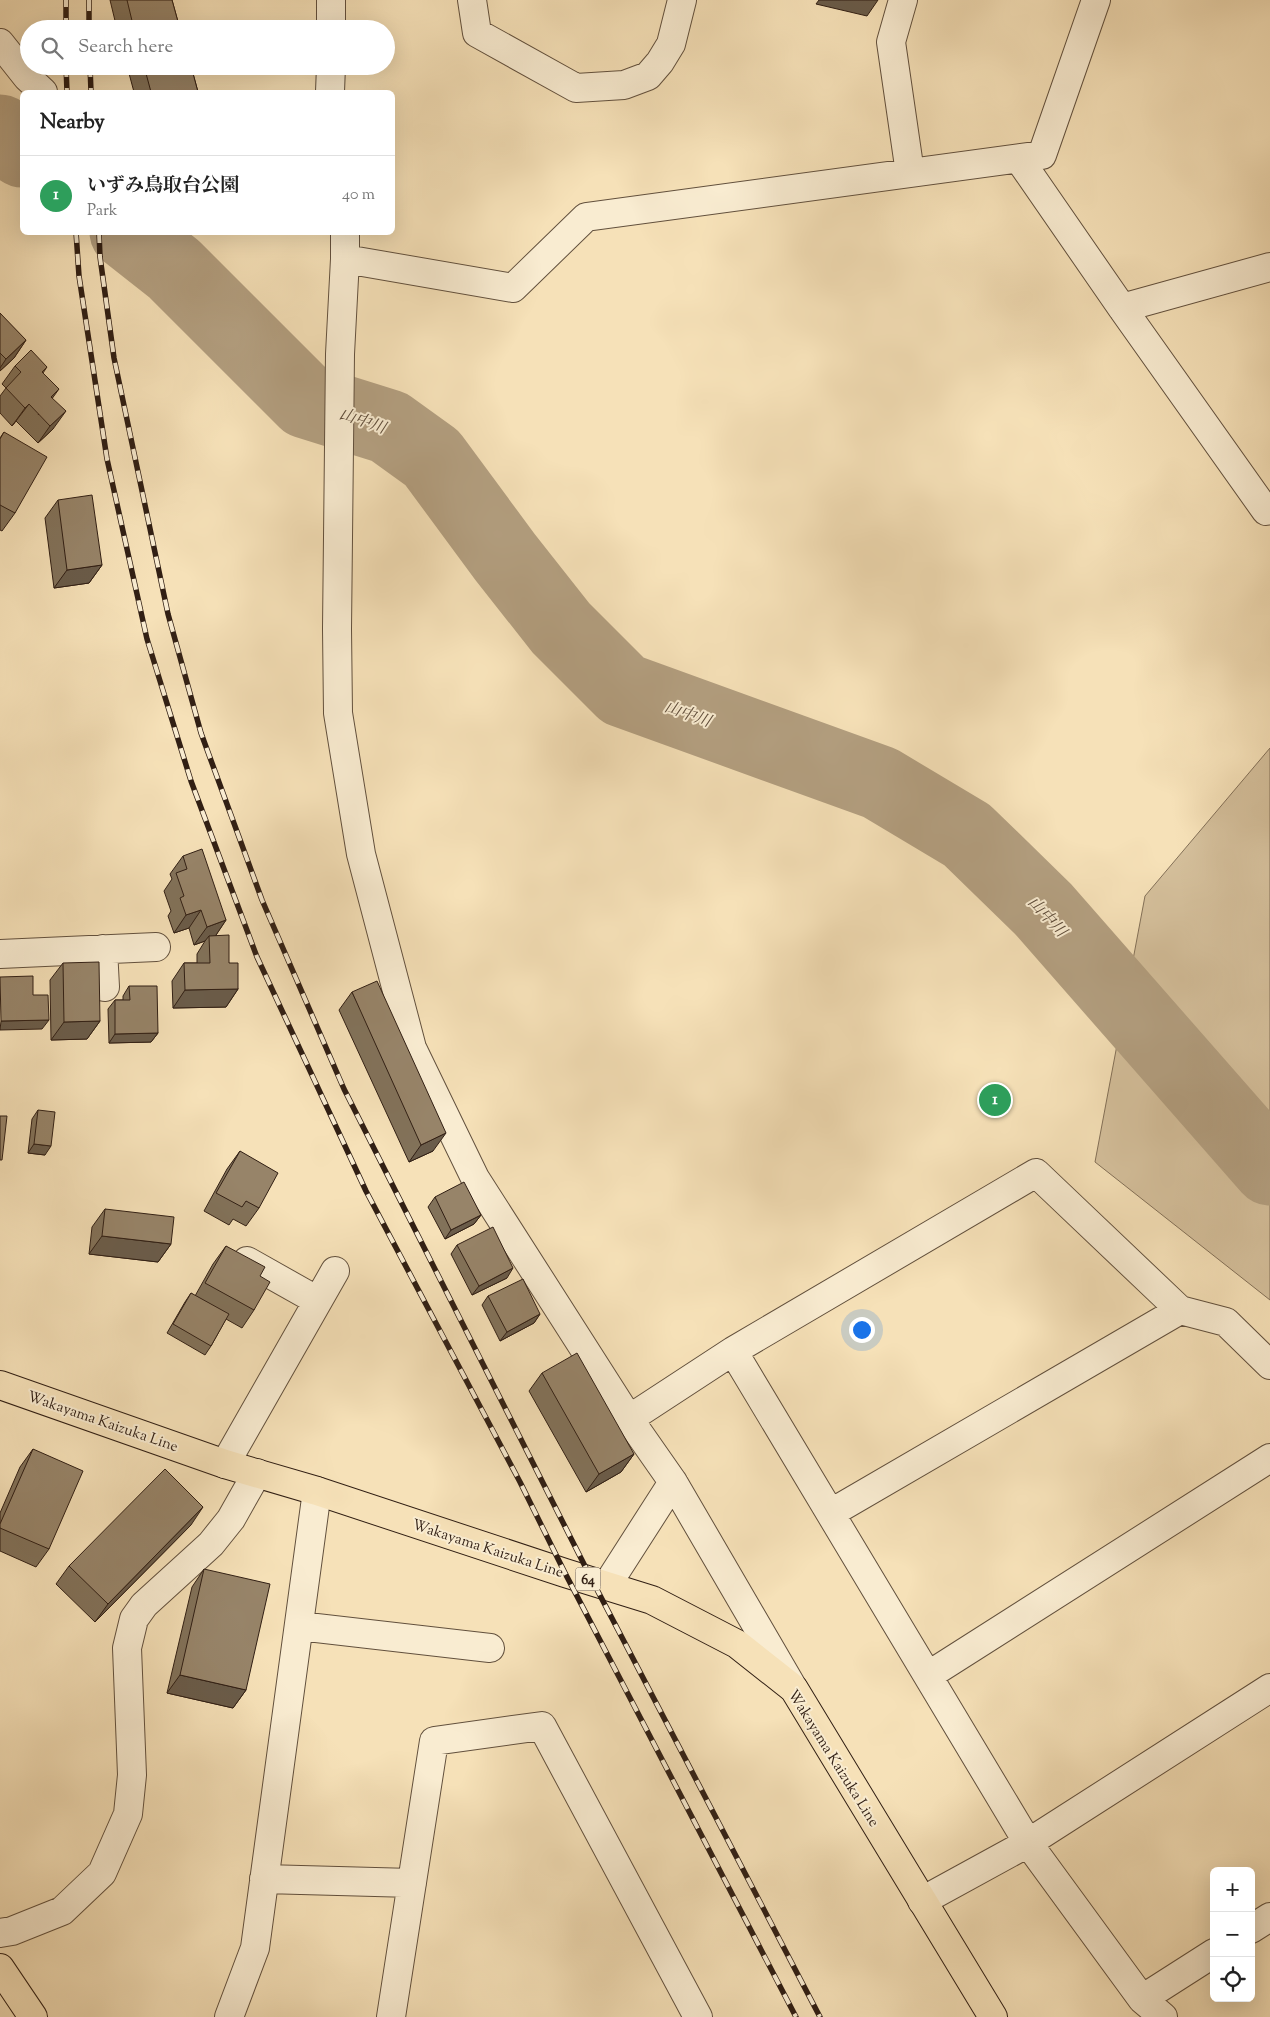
<!DOCTYPE html>
<html lang="en">
<head>
<meta charset="utf-8">
<style>
	body { margin:0; font-family:"Sorts Mill Goudy","Noto Serif JP",serif; background:#f2f2f2; color:#222 }
	.controls { position:absolute; right:15px; bottom:15px; display:grid; overflow:hidden; border-radius:8px; box-shadow:0 5px 20px #0002 }
	.controls button { width:45px; height:45px; display:grid; place-items:center; padding:0; border:0; border-bottom:1px solid #e0e0e0; background:#fff; color:#222; font:25px sans-serif }
	.you { position:absolute; left:861px; top:1329px; width:18px; height:18px; margin:-12px; border:4px solid #fff; border-radius:50%; background:#1a73e8; box-shadow:0 0 0 8px #1a73e833 }
	.badge { display:grid; place-items:center; width:32px; height:32px; border-radius:50%; background:#b45309; color:#fff; font-size:16px; font-weight:700 }
	.pin { position:absolute; translate:-50% -50%; border:2px solid #fff; box-shadow:0 1px 5px #0006 }
	.list { margin:0; padding:0; list-style:none }
	h2 { display:flex; justify-content:space-between; align-items:center; height:65px; margin:0; padding:0 20px; font-size:21px }
	h2 small { font-size:16px; font-weight:400; color:#767676 }
	.list li { display:grid; grid-template-columns:32px 1fr auto; gap:15px; align-items:center; box-sizing:border-box; height:80px; padding:0 20px; border-top:1px solid #e0e0e0 }
	.list b { display:block; font-size:19px; white-space:nowrap }
	.list p { margin:0; font-size:16px; white-space:nowrap; color:#767676 }
	.list em { font-size:16px; font-style:normal; color:#767676 }
	.icon { flex:none; width:28px; height:28px; fill:none; stroke:currentColor; stroke-width:2; stroke-linecap:round; stroke-linejoin:round }
	.map { position:relative; flex:none; width:1270px; height:2017px; overflow:hidden }
	.search { position:absolute; background:#fff; box-shadow:0 5px 20px #0002; left:20px; top:20px; width:375px; height:55px; display:flex; align-items:center; gap:12px; box-sizing:border-box; padding:0 18px; border-radius:28px; color:#767676; font-size:19px }
	.panel { position:absolute; background:#fff; box-shadow:0 5px 20px #0002; left:20px; top:90px; width:375px; height:145px; border-radius:8px }
	.map>svg:first-child { display:block }
</style>
</head>
<body>
<div class="map">
<svg width="1270" height="2017" viewBox="0 0 1270 2017">
	<rect width="100%" height="100%" fill="#f6e1b8"/>
	<filter id="stains"><feTurbulence type="fractalNoise" baseFrequency=".004" numOctaves="4"/><feColorMatrix values="0 0 0 0 .2 0 0 0 0 .09 0 0 0 0 .02 0 0 0 .5 -.17"/></filter>
	<radialGradient id="worn" r=".72"><stop offset=".6" stop-color="#630" stop-opacity="0"/><stop offset="1" stop-color="#630" stop-opacity=".3"/></radialGradient>
	<path fill="#d5c09c" stroke="#837058" d="M 1270,748 L 1270,1300 L 1095,1162 L 1145,896 Z"/>
	<g fill="none" stroke-linecap="round" stroke-linejoin="round">
		<path stroke="#b39f80" stroke-width="75" d="M 0,132 L 22,150
			M 127,232 L 174,269 L 306,401 L 389,427 L 432,458 L 505,557 L 561,628 L 623,690 L 880,783 L 967,835 L 1043,909 L 1270,1168"/>
		<defs>
			<path id="minor" d="M 472,0 L 477,33 L 576,88 L 624,85 L 648,76 L 660,62 L 671,44 L 682,0
				M 903,0 L 891,42 L 910,173
				M 331,29 L 331,0
				M 0,43 L 27,77 L 43,92
				M 330,92 L 331,66
				M 1019,159 L 1122,308 L 1266,511 L 1270,510
				M 345,232 L 345,259 L 340,354 L 337,629 L 338,713 L 361,854 L 412,1048 L 475,1178 L 629,1419 L 673,1482 L 793,1688
				M 345,259 L 513,288 L 586,217 L 1042,155 L 1096,0
				M 1122,308 L 1270,267
				M 103,949 L 105,987
				M 0,954 L 156,947
				M 247,1261 L 318,1301
				M 733,1351 L 1028,1843 L 1142,1999 L 1163,2017
				M 629,1419 L 733,1351 L 1036,1173 L 1180,1310 L 1226,1322 L 1270,1365
				M 225,1464 L 335,1271
				M 831,1513 L 1180,1310
				M 607,1585 L 673,1482
				M 299,1626 L 490,1648
				M 929,1675 L 1270,1458
				M 264,1879 L 412,1883
				M 922,1901 L 1028,1843 L 1270,1688
				M 1251,1929 L 1270,1917
				M 0,1933 L 12,1931 L 62,1911 L 102,1873 L 128,1814 L 132,1775 L 127,1648 L 134,1619 L 144,1605 L 211,1544 L 231,1519 L 257,1473
				M 1142,1999 L 1214,1953
				M 229,2017 L 255,1948 L 317,1491
				M 391,2017 L 434,1741 L 542,1726 L 698,2017"/>
			<path id="major" d="M 0,1385 L 225,1464 L 317,1491 L 565,1573 L 652,1600 L 737,1644 L 794,1689 L 993,2017"/>
			<path id="highway" d="M 0,1968 L 33,2017"/>
		</defs>
		<use href="#minor" stroke="#62503d" stroke-width="30"/>
		<use href="#major" stroke="#311f14" stroke-width="30"/>
		<use href="#highway" stroke="#311f14" stroke-width="30"/>
		<use href="#minor" stroke="#f9ecd1" stroke-width="28"/>
		<use href="#major" stroke="#f6e1b8" stroke-width="28"/>
		<use href="#highway" stroke="#f6e1b8" stroke-width="28"/>
		<defs>
			<path id="rail" d="M 89,0 L 89,29
				M 66,29 L 66,0
				M 66,66 L 67,92
				M 90,66 L 91,92
				M 76,232 L 79,276 L 107,459 L 147,639 L 191,781 L 257,957 L 366,1191 L 520,1482 L 565,1573 L 796,2017
				M 99,232 L 100,257 L 114,358 L 168,614 L 201,733 L 262,900 L 344,1089 L 592,1580 L 820,2017"/>
		</defs>
		<use href="#rail" stroke="#311f14" stroke-width="5.5"/>
		<use href="#rail" stroke="#f9ecd1" stroke-width="4" stroke-dasharray="11" stroke-linecap="butt"/>
	</g>
	<path fill="#82725a" stroke="#311f14" d="M 110,0 L 172,0 L 180,29 L 117,29 Z
		M 127,66 L 191,66 L 198,92 L 134,92 Z
		M 0,314 L 26,340 L 14,358 L 0,371 Z
		M 15,366 L 47,367 L 43,373 L 52,398 L 53,429 L 38,443 L 16,421 L 12,426 L 0,413 L 0,396 L 6,388 L 2,384 Z
		M 4,432 L 15,513 L 2,531 L 0,530 L 0,438 Z
		M 58,500 L 102,565 L 89,583 L 54,588 L 45,518 Z
		M 183,856 L 226,920 L 216,935 L 229,963 L 238,989 L 226,1007 L 173,1008 L 172,981 L 184,963 L 197,963 L 197,954 L 205,941 L 194,945 L 189,928 L 174,933 L 168,916 L 171,911 L 164,891 L 172,879 L 170,874 Z
		M 63,963 L 100,1021 L 87,1039 L 51,1040 L 50,980 Z
		M 129,986 L 158,1033 L 151,1042 L 109,1043 L 108,1009 L 115,1000 L 123,1000 L 123,996 Z
		M 352,992 L 433,1151 L 409,1162 L 339,1010 Z
		M 38,1110 L 45,1155 L 28,1153 L 32,1119 Z
		M 240,1151 L 259,1208 L 246,1226 L 233,1219 L 229,1225 L 204,1211 L 227,1169 Z
		M 435,1197 L 481,1215 L 474,1224 L 445,1239 L 428,1207 Z
		M 105,1209 L 171,1244 L 158,1262 L 89,1254 L 92,1227 Z
		M 457,1245 L 507,1278 L 472,1295 L 451,1254 Z
		M 226,1246 L 260,1276 L 254,1310 L 242,1328 L 226,1319 L 211,1346 L 205,1355 L 167,1333 L 185,1302 L 191,1293 L 195,1296 L 213,1264 Z
		M 488,1296 L 540,1314 L 534,1323 L 500,1341 L 482,1305 Z
		M 542,1373 L 634,1454 L 621,1472 L 586,1492 L 529,1391 Z
		M 33,1449 L 49,1549 L 36,1567 L 0,1551 L 0,1513 L 20,1467 Z
		M 191,1525 L 95,1622 L 56,1584 L 69,1566 Z
		M 204,1569 L 246,1690 L 233,1708 L 167,1693 L 192,1587 Z"/>
	<path fill="#6a5c4a" stroke="#311f14" d="M 819,0 L 878,0 L 867,16 L 816,4 Z
		M 26,340 L 14,358 L 0,371 L 0,368 L 6,359 Z
		M 59,389 L 46,407 L 38,415 L 51,397 Z
		M 29,404 L 16,421 L 12,426 L 25,408 Z
		M 66,411 L 53,429 L 38,443 L 50,426 Z
		M 102,565 L 89,583 L 54,588 L 67,570 Z
		M 201,910 L 189,928 L 174,933 L 186,915 Z
		M 226,920 L 214,938 L 209,936 L 205,941 L 194,945 L 207,927 Z
		M 238,989 L 226,1007 L 173,1008 L 185,990 Z
		M 49,1020 L 42,1029 L 0,1030 L 1,1021 Z
		M 100,1021 L 87,1039 L 51,1040 L 64,1022 Z
		M 158,1033 L 151,1042 L 109,1043 L 115,1034 Z
		M 446,1133 L 433,1151 L 409,1162 L 421,1145 Z
		M 34,1144 L 51,1146 L 45,1155 L 28,1153 Z
		M 481,1215 L 474,1224 L 445,1239 L 451,1230 Z
		M 102,1236 L 171,1244 L 158,1262 L 89,1254 Z
		M 513,1268 L 507,1278 L 472,1295 L 479,1286 Z
		M 540,1314 L 534,1323 L 500,1341 L 507,1332 Z
		M 634,1454 L 621,1472 L 586,1492 L 599,1474 Z
		M 203,1507 L 191,1525 L 95,1622 L 108,1604 Z
		M 180,1675 L 246,1690 L 233,1708 L 167,1693 Z"/>
	<path fill="#978469" stroke="#311f14" d="M 127,0 L 172,0 L 180,29 L 134,29 Z
		M 144,66 L 191,66 L 198,92 L 151,92 Z
		M 0,313 L 26,340 L 6,359 L 0,353 Z
		M 31,350 L 47,367 L 42,372 L 59,389 L 51,397 L 66,411 L 50,426 L 29,404 L 25,408 L 6,388 L 21,372 L 15,366 Z
		M 4,432 L 47,457 L 15,513 L 0,505 L 0,439 Z
		M 92,495 L 102,565 L 67,570 L 58,500 Z
		M 202,849 L 226,920 L 207,927 L 201,910 L 186,915 L 180,898 L 184,896 L 176,873 L 187,869 L 183,856 Z
		M 229,935 L 229,963 L 238,963 L 238,989 L 185,990 L 184,963 L 210,963 L 209,936 Z
		M 99,962 L 100,1021 L 64,1022 L 63,963 Z
		M 33,976 L 33,995 L 48,995 L 49,1020 L 1,1021 L 0,977 Z
		M 377,981 L 446,1133 L 421,1145 L 352,992 Z
		M 129,986 L 157,986 L 158,1033 L 115,1034 L 115,1000 L 130,1000 Z
		M 38,1110 L 55,1112 L 51,1146 L 34,1144 Z
		M 0,1116 L 7,1116 L 2,1160 L 0,1160 Z
		M 240,1151 L 278,1173 L 259,1208 L 246,1201 L 242,1207 L 216,1193 Z
		M 464,1182 L 481,1215 L 451,1230 L 435,1197 Z
		M 105,1209 L 174,1217 L 171,1244 L 102,1236 Z
		M 493,1227 L 513,1268 L 479,1286 L 457,1245 Z
		M 226,1246 L 265,1267 L 260,1276 L 270,1282 L 254,1310 L 205,1283 Z
		M 523,1279 L 540,1314 L 507,1332 L 488,1296 Z
		M 191,1293 L 229,1314 L 211,1346 L 173,1324 Z
		M 577,1353 L 634,1454 L 599,1474 L 542,1373 Z
		M 33,1449 L 83,1471 L 49,1549 L 0,1528 L 0,1524 Z
		M 165,1469 L 203,1507 L 108,1604 L 69,1566 Z
		M 204,1569 L 270,1584 L 246,1690 L 180,1675 Z"/>
	<g text-anchor="middle" stroke-width="4" stroke-linejoin="round" paint-order="stroke">
		<rect fill="#f9ecd1" stroke="#6d5c4d" stroke-width="1" x="575.5" y="1567.5" width="25" height="23" rx="4"/>
		<g font-size="14" font-weight="bold" fill="#311f14">
			<text x="588" y="1584">64</text>
		</g>
		<g font-size="15" fill="#311f14" stroke="#f9ecd1">
			<text transform="translate(103 1421) rotate(19)" y="5">Wakayama Kaizuka Line</text>
			<text transform="translate(488 1548) rotate(18)" y="5">Wakayama Kaizuka Line</text>
			<text transform="translate(834 1758) rotate(58)" y="5">Wakayama Kaizuka Line</text>
		</g>
		<g font-size="16" font-style="italic" fill="#5e4c3a" stroke="#f9ecd1">
			<text transform="translate(363 420) rotate(19)" y="6">山中川</text>
			<text transform="translate(688 713) rotate(20)" y="6">山中川</text>
			<text transform="translate(1048 916) rotate(47)" y="6">山中川</text>
		</g>
	</g>
	<rect width="100%" height="100%" filter="url(#stains)"/>
	<rect width="100%" height="100%" fill="url(#worn)"/>
</svg>
<div class="controls">
<button>+</button>
<button>−</button>
<button><svg class="icon" aria-label="locate" viewBox="0 0 24 24"><circle cx="12" cy="12" r="6"/><path d="M12 2v4M12 18v4M2 12h4M18 12h4"/></svg></button>
</div>
<div class="you"></div>
<div class="pin badge" style="left:995px;top:1100px;background:#2e9e5b">1</div>
<div class="search"><svg class="icon" aria-label="search" viewBox="0 0 24 24"><circle cx="10" cy="10" r="6"/><path d="M15 15l6 6"/></svg>Search here</div>
<section class="panel">
<h2>Nearby<small></small></h2>
<ul class="list">
<li><span class="badge" style="background:#2e9e5b">1</span><div><b>いずみ鳥取台公園</b><p>Park</p></div><em>40 m</em></li>
</ul>
</section>
</div>
</body>
</html>
